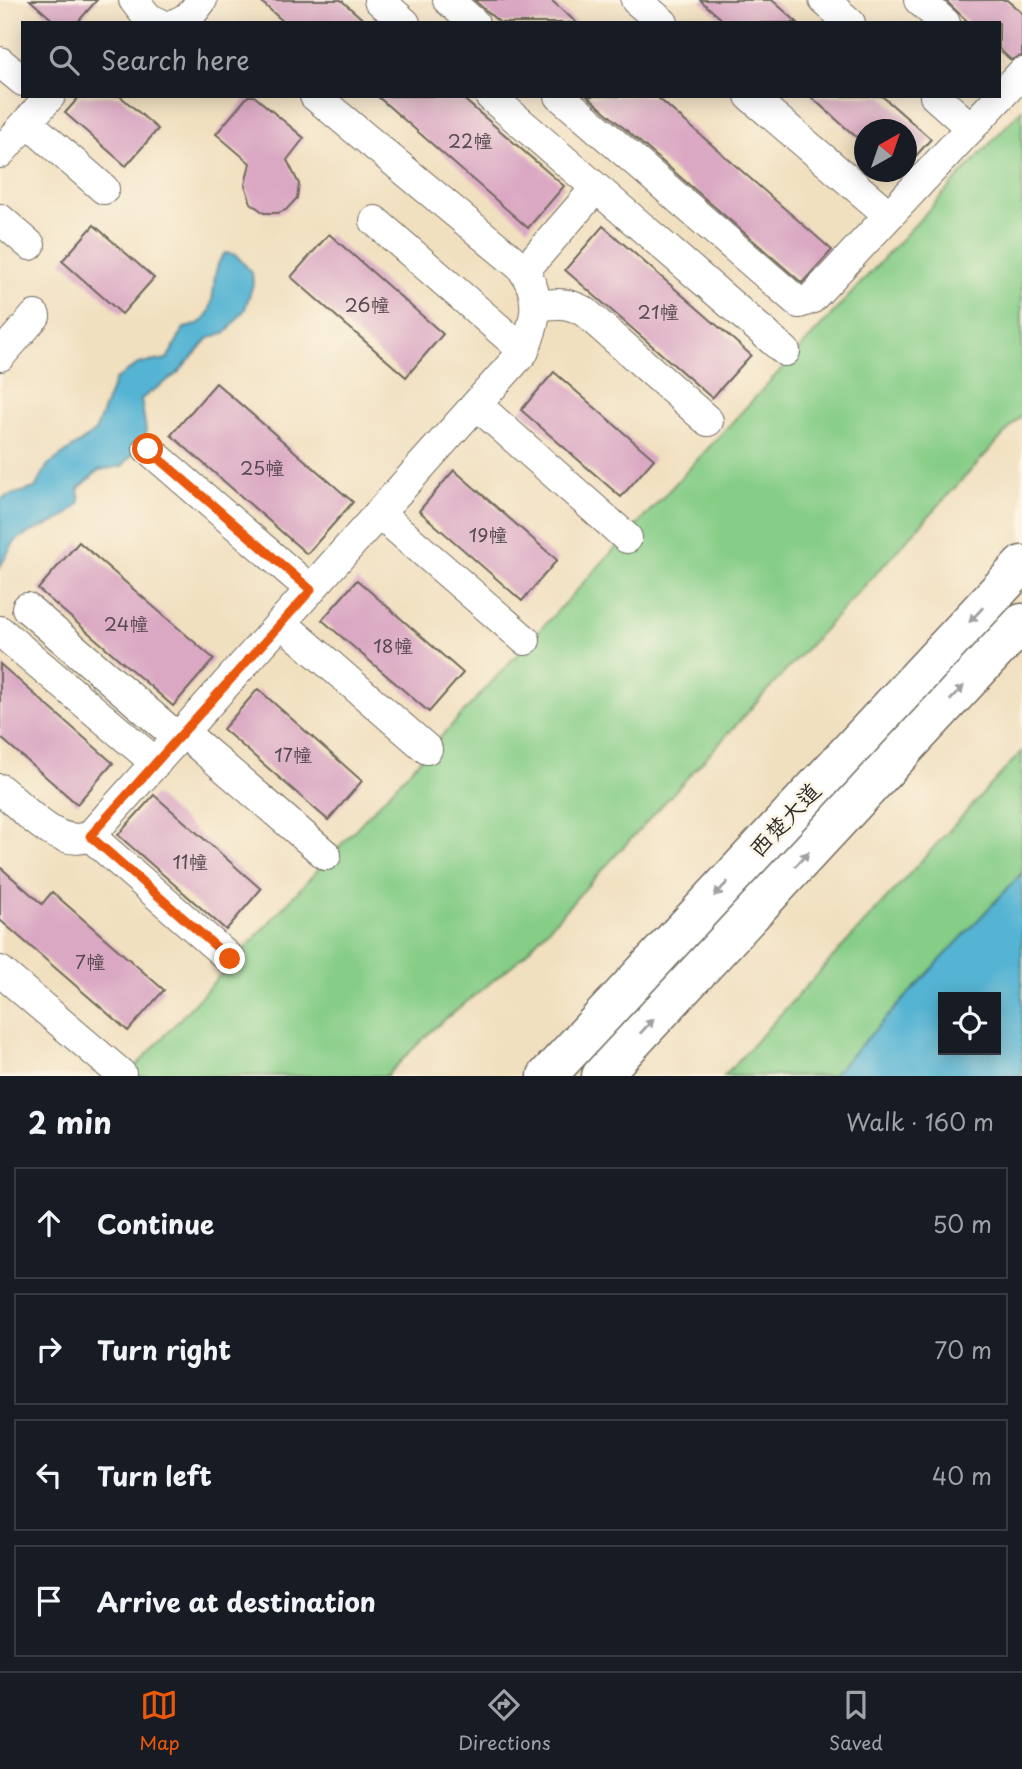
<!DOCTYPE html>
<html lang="en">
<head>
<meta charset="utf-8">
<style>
	body { margin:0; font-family:"Playpen Sans","LXGW WenKai TC",sans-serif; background:#242831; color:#f1f3f6 }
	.controls { position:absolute; right:21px; bottom:21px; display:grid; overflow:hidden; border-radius:0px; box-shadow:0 4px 18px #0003 }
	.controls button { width:63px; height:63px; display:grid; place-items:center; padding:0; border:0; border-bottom:2px solid #363941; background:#171b24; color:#f1f3f6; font:35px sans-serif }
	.compass { position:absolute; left:854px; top:119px; width:63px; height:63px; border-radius:50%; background:#171b24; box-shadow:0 4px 18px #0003; rotate:40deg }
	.stop { position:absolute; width:21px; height:21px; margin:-16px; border:5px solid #ea580c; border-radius:50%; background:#fff }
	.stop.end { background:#ea580c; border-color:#fff; box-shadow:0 2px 7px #0008 }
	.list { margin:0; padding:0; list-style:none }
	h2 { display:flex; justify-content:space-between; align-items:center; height:91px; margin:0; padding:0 28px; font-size:30px }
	h2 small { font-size:23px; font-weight:400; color:#9ea1a6 }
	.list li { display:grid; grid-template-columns:46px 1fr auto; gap:21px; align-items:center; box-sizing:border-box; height:112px; margin:0 14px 14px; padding:0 14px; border:2px solid #363941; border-radius:0px }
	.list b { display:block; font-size:26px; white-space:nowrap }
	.list em { font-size:23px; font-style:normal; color:#9ea1a6 }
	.icon { flex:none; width:38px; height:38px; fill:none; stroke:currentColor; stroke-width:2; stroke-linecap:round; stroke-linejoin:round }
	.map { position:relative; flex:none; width:1022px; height:1076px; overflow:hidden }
	.search { position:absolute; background:#171b24; box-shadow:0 4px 18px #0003; left:21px; right:21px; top:21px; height:77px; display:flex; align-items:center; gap:18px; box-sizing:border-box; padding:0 24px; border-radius:0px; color:#9ea1a6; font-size:26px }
	.sheet { height:595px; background:#171b24 }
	nav { display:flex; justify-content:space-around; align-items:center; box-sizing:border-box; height:98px; border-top:2px solid #363941; background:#171b24; font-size:19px; color:#9ea1a6 }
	nav a { display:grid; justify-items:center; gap:4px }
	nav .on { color:#ea580c }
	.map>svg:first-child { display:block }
</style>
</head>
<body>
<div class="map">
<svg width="1022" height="1076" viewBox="0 0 1022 1076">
	<rect width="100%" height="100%" fill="#fcf5e5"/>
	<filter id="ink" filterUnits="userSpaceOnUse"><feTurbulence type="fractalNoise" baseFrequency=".0143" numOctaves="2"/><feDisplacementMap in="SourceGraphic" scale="14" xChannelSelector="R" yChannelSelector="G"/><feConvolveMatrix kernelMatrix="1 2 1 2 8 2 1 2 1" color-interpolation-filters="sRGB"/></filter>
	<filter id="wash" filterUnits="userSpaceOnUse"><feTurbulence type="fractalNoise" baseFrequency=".00686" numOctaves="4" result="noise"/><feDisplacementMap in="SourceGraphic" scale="28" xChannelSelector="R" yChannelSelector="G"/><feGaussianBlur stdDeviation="1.57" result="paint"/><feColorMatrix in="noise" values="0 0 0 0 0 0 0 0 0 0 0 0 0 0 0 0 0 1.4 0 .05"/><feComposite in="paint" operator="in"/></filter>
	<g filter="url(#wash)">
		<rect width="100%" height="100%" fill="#f1e0c0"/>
		<path fill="#86cd87" stroke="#587c59" stroke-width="2" d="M 1022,109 L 1022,415 L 521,958 L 433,1029 L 386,1076 L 127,1076 Z
			M 1022,751 L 1022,873 L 832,1076 L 724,1076 Z"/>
		<path fill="#55b4d3" stroke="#40707f" stroke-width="2" fill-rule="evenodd" d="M 225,253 L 236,255 L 252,273 L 253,284 L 245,309 L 227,332 L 209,338 L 178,373 L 141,399 L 146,431 L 144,442 L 122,466 L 99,470 L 78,489 L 80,502 C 60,527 41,524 18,539 C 11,544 5,559 0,567 L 0,502 L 4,497 L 35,488 L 48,465 L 95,432 L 115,380 L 138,364 L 167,359 L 184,328 C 228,323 203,276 225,253 Z
			M 1022,873 L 1022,1076 L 832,1076 ZM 943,997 L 996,997 L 996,1050 L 943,1050 Z"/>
		<g id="blocks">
			<path fill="#daa8c3" d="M 30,0 L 97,0 L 77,23 L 56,23 Z
				M 259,0 L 341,0 L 367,23 L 285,23 Z
				M 474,0 L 551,0 L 577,23 L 500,23 Z
				M 700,0 L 772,0 L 798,23 L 726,23 Z
				M 945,0 L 1007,0 L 1022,13 L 1022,56 L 1011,60 L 999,49 L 999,23 L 969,23 Z
				M 80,96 L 120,96 L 158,129 L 126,166 L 65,113 Z
				M 248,96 L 254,96 L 304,138 L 287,160 L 299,184 L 297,198 L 286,210 L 278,213 L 264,213 L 251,203 L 245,185 L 250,163 L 216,134 Z
				M 377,96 L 460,96 L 564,186 L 528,228 Z
				M 587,96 L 656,96 L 832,250 L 802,283 Z
				M 810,96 L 882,96 L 931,139 L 906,167 L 906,130 L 864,130 L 864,144 Z
				M 94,225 L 154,278 L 122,314 L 62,261 Z
				M 603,226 L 751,355 L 712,398 L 565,270 Z
				M 329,234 L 443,334 L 406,377 L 291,277 Z
				M 554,372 L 654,459 L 621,497 L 521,410 Z
				M 216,383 L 353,502 L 307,554 L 171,435 Z
				M 454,470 L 557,560 L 522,601 L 419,511 Z
				M 79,542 L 214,659 L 173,706 L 38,589 Z
				M 357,580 L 463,673 L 429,712 L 322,620 Z
				M 0,664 L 113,763 L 77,804 L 0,737 Z
				M 258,689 L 362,781 L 328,820 L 223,729 Z
				M 154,795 L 261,889 L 226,930 L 118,835 Z
				M 0,867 L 42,904 L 52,892 L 164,990 L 128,1031 L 0,920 Z"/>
		</g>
	</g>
	<g filter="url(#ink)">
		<use href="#blocks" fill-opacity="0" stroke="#706a5f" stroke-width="2"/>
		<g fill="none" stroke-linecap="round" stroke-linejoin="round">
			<defs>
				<path id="minor" d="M 134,0 L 148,18 L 159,23
					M 379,0 L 405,23
					M 448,0 L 474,23
					M 636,0 L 663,23
					M 824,0 L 850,23
					M 919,0 L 945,23
					M 177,23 L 189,17 L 202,0
					M 0,62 L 23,81
					M 490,96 L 785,351
					M 560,96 L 799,303 L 811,299 L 1022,73
					M 750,96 L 889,215
					M 935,96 L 971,128
					M 27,122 L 104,189
					M 0,153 L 50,96
					M 0,219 L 30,245
					M 375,221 L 524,351
					M 524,271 L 596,188
					M 538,306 C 556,303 568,302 585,312 L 708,421
					M 0,356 L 35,316
					M 477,405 L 627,538
					M 148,449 L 311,590
					M 380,514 L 525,640
					M 27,608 L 178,738
					M 282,623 L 427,749
					M 0,631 L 156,763
					M 183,732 L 326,855
					M 0,789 C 24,808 57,850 90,836 L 524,351 C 536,320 543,296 521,267 L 315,96
					M 90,836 L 230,959
					M 0,971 L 121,1074"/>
				<path id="highway" d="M 547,1076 L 1022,565
					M 601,1076 L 1022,623"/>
			</defs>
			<use href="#minor" stroke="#706a5f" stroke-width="32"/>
			<use href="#highway" stroke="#706a5f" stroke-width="41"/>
			<use href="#minor" stroke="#fff" stroke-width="30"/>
			<use href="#highway" stroke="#fff" stroke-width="38"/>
		</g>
		<defs><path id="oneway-solid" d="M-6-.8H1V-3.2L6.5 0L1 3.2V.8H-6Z" transform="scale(1.75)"/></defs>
		<g fill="#a0a0a0">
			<use href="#oneway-solid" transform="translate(976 615) rotate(133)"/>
			<use href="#oneway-solid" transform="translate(957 693) rotate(-47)"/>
			<use href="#oneway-solid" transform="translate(802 859) rotate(-47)"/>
			<use href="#oneway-solid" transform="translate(721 889) rotate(133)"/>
			<use href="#oneway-solid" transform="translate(647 1026) rotate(-47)"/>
		</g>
	</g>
	<g fill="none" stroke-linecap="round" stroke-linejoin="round" filter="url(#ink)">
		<path stroke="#ea580c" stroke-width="9" d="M 148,449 L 311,590 L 90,836 L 230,959"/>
	</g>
	<g text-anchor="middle" stroke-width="5" stroke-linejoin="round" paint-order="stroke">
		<g font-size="19" fill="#574a51">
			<text x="470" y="148">22幢</text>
			<text x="367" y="312">26幢</text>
			<text x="658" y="319">21幢</text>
			<text x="262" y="475">25幢</text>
			<text x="488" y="542">19幢</text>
			<text x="126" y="631">24幢</text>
			<text x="393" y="653">18幢</text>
			<text x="293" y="762">17幢</text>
			<text x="190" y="869">11幢</text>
			<text x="90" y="969">7幢</text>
		</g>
		<g font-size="23" fill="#2b2b2b" stroke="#fcf5e5">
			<text transform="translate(785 820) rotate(-47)" y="8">西楚大道</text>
		</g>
	</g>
</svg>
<div class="controls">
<button><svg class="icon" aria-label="locate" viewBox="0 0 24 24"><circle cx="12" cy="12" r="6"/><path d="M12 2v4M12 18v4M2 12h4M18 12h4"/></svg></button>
</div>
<svg class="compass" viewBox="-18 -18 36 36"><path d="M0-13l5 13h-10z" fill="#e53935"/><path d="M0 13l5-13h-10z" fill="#9ea1a6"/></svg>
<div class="stop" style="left:148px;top:449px"></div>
<div class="stop end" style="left:230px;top:959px"></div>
<div class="search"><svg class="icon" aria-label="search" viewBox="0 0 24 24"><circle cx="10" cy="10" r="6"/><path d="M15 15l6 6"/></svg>Search here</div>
</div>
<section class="sheet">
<h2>2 min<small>Walk · 160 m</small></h2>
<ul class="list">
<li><svg class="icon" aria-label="ahead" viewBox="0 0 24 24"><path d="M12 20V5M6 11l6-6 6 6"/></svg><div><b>Continue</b></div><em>50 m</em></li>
<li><svg class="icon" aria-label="right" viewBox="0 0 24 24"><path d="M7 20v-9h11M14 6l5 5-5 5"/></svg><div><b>Turn right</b></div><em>70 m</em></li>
<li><svg class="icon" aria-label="left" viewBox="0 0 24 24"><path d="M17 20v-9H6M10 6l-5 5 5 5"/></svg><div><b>Turn left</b></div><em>40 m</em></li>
<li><svg class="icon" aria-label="arrive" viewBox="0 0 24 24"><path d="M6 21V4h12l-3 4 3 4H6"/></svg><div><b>Arrive at destination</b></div></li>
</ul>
</section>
<nav>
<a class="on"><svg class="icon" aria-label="map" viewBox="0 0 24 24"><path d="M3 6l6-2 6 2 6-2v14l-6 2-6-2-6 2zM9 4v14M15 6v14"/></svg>Map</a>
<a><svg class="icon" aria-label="directions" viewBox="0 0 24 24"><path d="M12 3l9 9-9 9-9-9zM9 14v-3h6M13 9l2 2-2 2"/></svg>Directions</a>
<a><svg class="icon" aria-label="saved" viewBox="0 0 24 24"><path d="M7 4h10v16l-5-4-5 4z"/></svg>Saved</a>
</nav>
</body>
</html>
